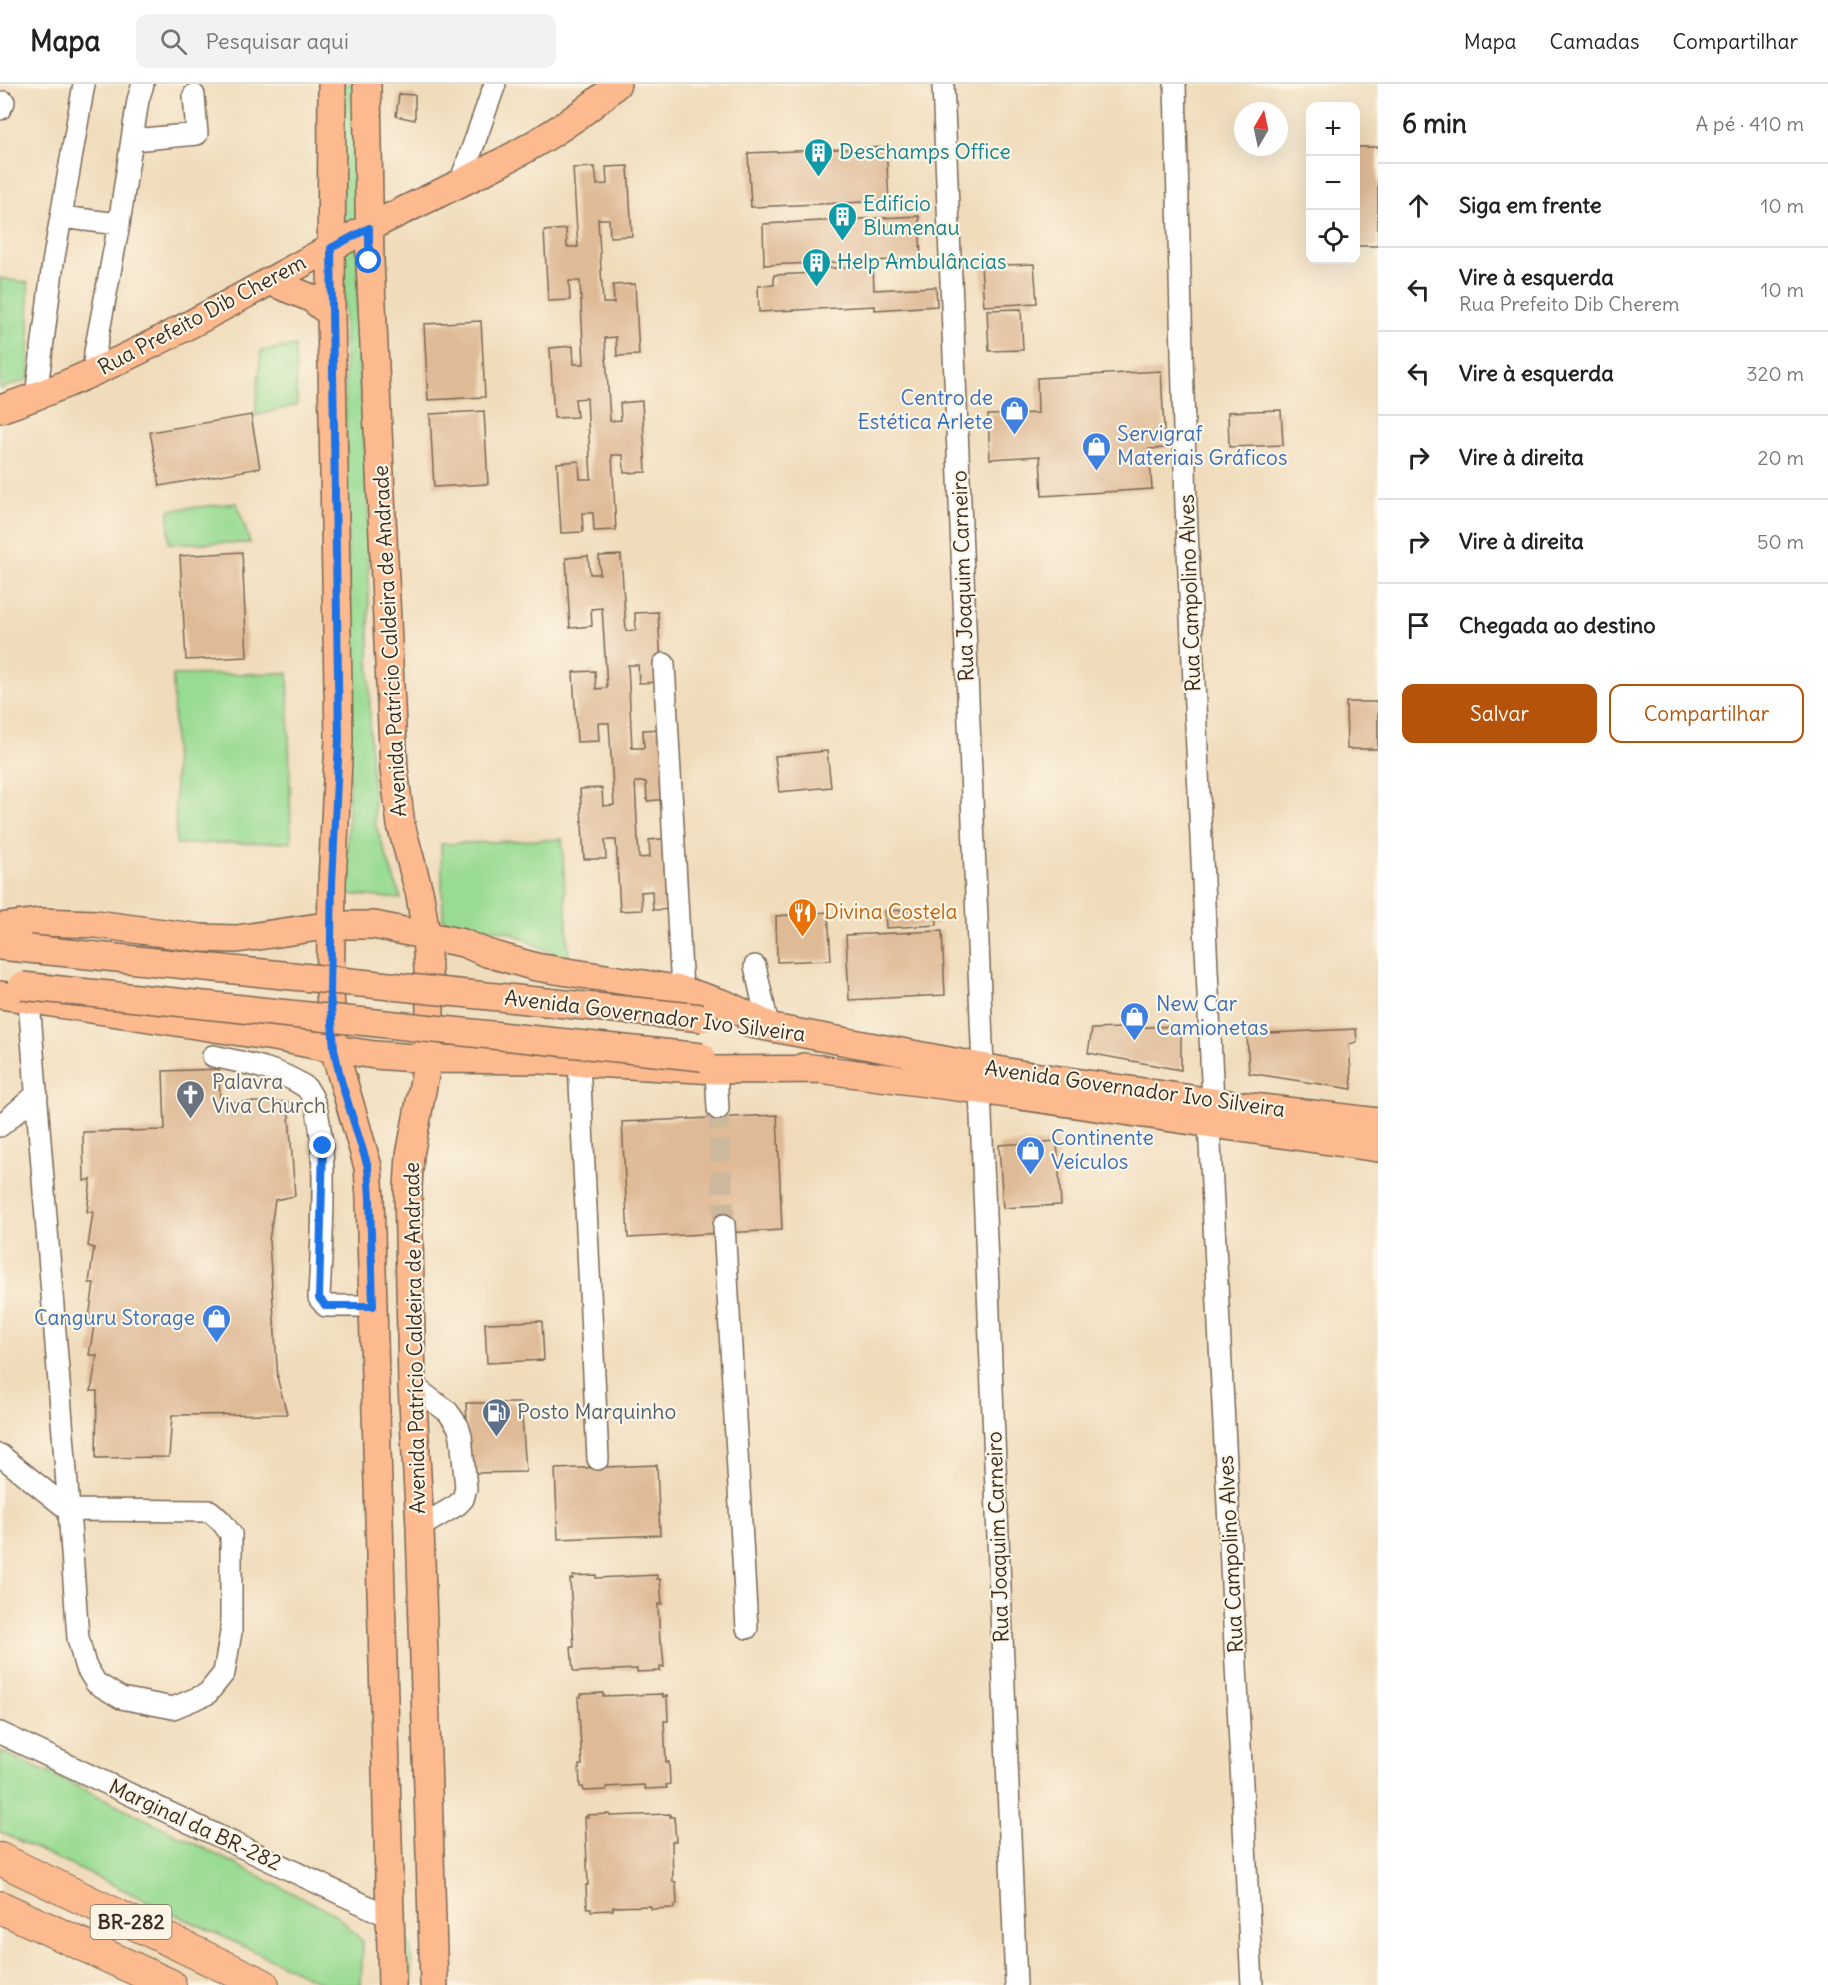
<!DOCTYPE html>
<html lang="pt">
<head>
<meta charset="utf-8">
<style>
	body { margin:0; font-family:Delius,sans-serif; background:#f2f2f2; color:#222 }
	.controls { position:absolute; right:18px; top:18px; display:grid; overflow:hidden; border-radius:12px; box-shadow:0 6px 24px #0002 }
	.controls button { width:54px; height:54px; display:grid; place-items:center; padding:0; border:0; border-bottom:2px solid #e0e0e0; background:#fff; color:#222; font:30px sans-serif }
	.compass { position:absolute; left:1234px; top:18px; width:54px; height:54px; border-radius:50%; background:#fff; box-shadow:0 6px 24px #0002; rotate:9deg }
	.stop { position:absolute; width:18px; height:18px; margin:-14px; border:4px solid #1a73e8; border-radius:50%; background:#fff }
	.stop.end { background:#1a73e8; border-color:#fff; box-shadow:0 2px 6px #0008 }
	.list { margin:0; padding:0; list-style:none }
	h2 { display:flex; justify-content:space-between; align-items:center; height:78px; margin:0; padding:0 24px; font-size:26px }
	h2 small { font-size:20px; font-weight:400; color:#767676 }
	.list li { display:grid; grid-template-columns:39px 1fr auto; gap:18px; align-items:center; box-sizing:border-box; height:84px; padding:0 24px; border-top:2px solid #e0e0e0 }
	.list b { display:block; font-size:22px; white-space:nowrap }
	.list p { margin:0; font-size:20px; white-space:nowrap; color:#767676 }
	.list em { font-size:20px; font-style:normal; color:#767676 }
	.actions { display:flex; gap:12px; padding:18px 24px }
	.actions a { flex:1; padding:14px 0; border:2px solid #b45309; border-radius:12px; text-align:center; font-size:21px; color:#b45309 }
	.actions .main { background:#b45309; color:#fff }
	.icon { flex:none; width:33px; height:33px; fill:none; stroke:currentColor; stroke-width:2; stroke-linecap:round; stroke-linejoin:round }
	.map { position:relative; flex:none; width:1378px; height:1901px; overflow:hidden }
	header { display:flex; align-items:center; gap:36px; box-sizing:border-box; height:84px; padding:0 30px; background:#fff; border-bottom:2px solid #e0e0e0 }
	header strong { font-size:28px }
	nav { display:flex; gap:33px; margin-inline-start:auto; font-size:21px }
	.search { width:420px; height:54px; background:#f2f2f2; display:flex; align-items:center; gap:15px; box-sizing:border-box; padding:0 21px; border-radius:12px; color:#767676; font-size:22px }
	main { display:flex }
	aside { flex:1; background:#fff }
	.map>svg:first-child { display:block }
</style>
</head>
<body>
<header>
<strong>Mapa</strong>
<div class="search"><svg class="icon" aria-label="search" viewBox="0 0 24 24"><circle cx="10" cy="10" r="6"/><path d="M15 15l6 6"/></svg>Pesquisar aqui</div>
<nav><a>Mapa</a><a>Camadas</a><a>Compartilhar</a></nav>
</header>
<main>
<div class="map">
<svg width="1378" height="1901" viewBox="0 0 1378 1901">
	<rect width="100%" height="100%" fill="#fcf5e5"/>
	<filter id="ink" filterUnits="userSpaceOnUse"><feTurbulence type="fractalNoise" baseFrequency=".0167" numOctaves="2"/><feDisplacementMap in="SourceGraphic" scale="12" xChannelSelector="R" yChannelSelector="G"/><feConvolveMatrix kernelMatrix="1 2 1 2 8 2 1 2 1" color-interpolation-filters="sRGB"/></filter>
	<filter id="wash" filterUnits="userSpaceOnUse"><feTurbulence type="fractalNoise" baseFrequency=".008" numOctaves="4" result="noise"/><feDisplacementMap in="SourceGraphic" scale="24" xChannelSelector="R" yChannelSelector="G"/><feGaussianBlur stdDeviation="1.35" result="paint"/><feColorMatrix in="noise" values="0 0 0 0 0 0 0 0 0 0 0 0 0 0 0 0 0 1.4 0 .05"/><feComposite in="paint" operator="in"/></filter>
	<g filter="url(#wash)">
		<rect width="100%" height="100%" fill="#f0dcbb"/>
		<path fill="#99db92" stroke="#6a8258" stroke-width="1.5" d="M 341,0 L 355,0 L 359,284 L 368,418 L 370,658 L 375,739 L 401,815 L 346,810 L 350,655 Z
			M 0,194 L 28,199 L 30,295 L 0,305 Z
			M 295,262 L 297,321 L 255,332 L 261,267 Z
			M 237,419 L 250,459 L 169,459 L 169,426 Z
			M 288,589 L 291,758 L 176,760 L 173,591 Z
			M 562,755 L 569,877 L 509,848 L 443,836 L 441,760 Z
			M 0,1667 L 105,1715 L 337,1831 L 363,1858 L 361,1901 L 326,1901 L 0,1748 Z
			M 399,1857 L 408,1857 L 411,1866 L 413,1901 L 398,1901 Z"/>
		<g id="blocks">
			<path fill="#dfba96" d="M 399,10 L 415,11 L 415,36 L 396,32 Z
				M 886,63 L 889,117 L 751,123 L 748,69 Z
				M 1356,63 L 1378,63 L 1378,162 L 1356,162 Z
				M 628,82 L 632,152 L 610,153 L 609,135 L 598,135 L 603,219 L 614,219 L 613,201 L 635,200 L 639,271 L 617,272 L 616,253 L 605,254 L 610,337 L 621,336 L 620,319 L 642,317 L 646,388 L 624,389 L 623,371 L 612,371 L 616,446 L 594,447 L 593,429 L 582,429 L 583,448 L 561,449 L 557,379 L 579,377 L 580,395 L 591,395 L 587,314 L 575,315 L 577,333 L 554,334 L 550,264 L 573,262 L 574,280 L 584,280 L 580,197 L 569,197 L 570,216 L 548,217 L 544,147 L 566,145 L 567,163 L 578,163 L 573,84 L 595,83 L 597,101 L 607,100 L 606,83 Z
				M 919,132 L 921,175 L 764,181 L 763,140 Z
				M 1034,180 L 1037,219 L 984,222 L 981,182 Z
				M 873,182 L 874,206 L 936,203 L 937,222 L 875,226 L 875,222 L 759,228 L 758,202 L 774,201 L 774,191 L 817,189 L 817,185 Z
				M 1021,225 L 1023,266 L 989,267 L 987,226 Z
				M 481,237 L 485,313 L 428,316 L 424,240 Z
				M 1161,287 L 1165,364 L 1149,365 L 1152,405 L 1042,412 L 1040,372 L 990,375 L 988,331 L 1038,329 L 1037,294 Z
				M 1281,326 L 1283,361 L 1229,363 L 1228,328 Z
				M 484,327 L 488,400 L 434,403 L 430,330 Z
				M 251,331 L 260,384 L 160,402 L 150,348 Z
				M 242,468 L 247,573 L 186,576 L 180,472 Z
				M 621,471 L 626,547 L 636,546 L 635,529 L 658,528 L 662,598 L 639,599 L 638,581 L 628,581 L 632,664 L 644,664 L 643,646 L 665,645 L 669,715 L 647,717 L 646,698 L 635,698 L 639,774 L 650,773 L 649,756 L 672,754 L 676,825 L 653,826 L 652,807 L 641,808 L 642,826 L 620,827 L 616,756 L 605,756 L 606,775 L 584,775 L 580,705 L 602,704 L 603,722 L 614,721 L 609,639 L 598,639 L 599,657 L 577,658 L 573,588 L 595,587 L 596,605 L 607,604 L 602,524 L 591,525 L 592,542 L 570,544 L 566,474 L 588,472 L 590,490 L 600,490 L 599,472 Z
				M 1346,618 L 1378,618 L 1378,665 L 1347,665 Z
				M 827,667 L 831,703 L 779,708 L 775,672 Z
				M 937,824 L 937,841 L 886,844 L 885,827 Z
				M 828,828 L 831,876 L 777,878 L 776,832 Z
				M 942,847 L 945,911 L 849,916 L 846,851 Z
				M 1181,942 L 1181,986 L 1088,969 L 1092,945 Z
				M 1356,945 L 1357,958 L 1349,960 L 1352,1005 L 1249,989 L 1247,950 Z
				M 219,985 L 220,1018 L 288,1018 L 295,1112 L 275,1116 L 269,1157 L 278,1297 L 287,1330 L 172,1331 L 169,1373 L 96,1374 L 97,1307 L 91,1307 L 97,1271 L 89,1271 L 95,1236 L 89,1234 L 94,1199 L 89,1199 L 94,1164 L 88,1162 L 93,1128 L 87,1128 L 91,1095 L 84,1097 L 83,1048 L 165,1046 L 163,987 Z
				M 777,1031 L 782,1146 L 628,1154 L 622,1038 Z
				M 1057,1057 L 1061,1121 L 1003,1124 L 999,1061 Z
				M 542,1237 L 544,1276 L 487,1279 L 485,1239 Z
				M 466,1319 L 521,1319 L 526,1388 L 470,1389 Z
				M 657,1381 L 660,1451 L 558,1455 L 555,1385 Z
				M 596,1491 L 596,1494 L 657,1491 L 657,1495 L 660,1495 L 662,1520 L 658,1520 L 660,1560 L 662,1560 L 664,1583 L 660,1583 L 660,1587 L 637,1588 L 637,1585 L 576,1588 L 573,1586 L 571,1563 L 574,1563 L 570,1495 L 573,1495 L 573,1492 Z
				M 603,1609 L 603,1612 L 663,1610 L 663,1613 L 667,1612 L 668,1637 L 664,1637 L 666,1678 L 669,1678 L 670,1700 L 666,1701 L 667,1704 L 645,1705 L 644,1701 L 606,1703 L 606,1706 L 584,1707 L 583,1703 L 580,1703 L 579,1681 L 582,1681 L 578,1613 L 581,1613 L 581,1610 Z
				M 610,1730 L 610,1732 L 670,1730 L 670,1733 L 674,1733 L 676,1757 L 672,1757 L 673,1798 L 676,1798 L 677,1821 L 674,1821 L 674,1824 L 651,1825 L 651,1822 L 613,1823 L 613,1826 L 591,1827 L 591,1824 L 587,1824 L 586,1801 L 588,1801 L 585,1733 L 588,1733 L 587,1731 Z"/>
		</g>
	</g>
	<g filter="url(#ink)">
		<use href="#blocks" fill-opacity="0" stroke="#7a6855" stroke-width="1.5"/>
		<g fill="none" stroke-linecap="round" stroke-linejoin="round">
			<path stroke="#ccb89c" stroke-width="21" stroke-dasharray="21 10" stroke-linecap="butt" d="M 718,1025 L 724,1141"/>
			<defs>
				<path id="minor" d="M 943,0 L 983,983
					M 1175,0 L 1186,422 L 1213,1018
					M 0,25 L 4,18
					M 133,56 L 197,50 L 194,11
					M 460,99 L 495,0
					M 61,133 L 119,140
					M 94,288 L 95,268 L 119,140 L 138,16 L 143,0
					M 36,312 L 53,179 L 84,0
					M 664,580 L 682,906
					M 755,882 L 768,941
					M 213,972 C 244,979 277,984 304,1002 C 334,1023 320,1176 319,1214 L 326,1222 L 373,1222
					M 579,978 L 598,1375
					M 716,986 L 718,1025
					M 980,1006 L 1016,1901
					M 1209,1040 L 1252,1901
					M 0,1042 L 37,1010
					M 724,1141 L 747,1544
					M 412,1301 L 448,1328 L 458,1342 L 461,1352 L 466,1404 L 463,1415 L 457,1421 L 420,1443
					M 0,1371 L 69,1426 L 29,917
					M 69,1426 L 210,1427 L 221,1437 L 231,1450 L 231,1548 L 224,1589 L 207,1610 L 173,1624 L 121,1614 L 96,1599 L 85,1581 L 78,1554 Z
					M 0,1649 L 390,1833"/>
				<path id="major" d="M 332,0 L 331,230 L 339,655 L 332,799 L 330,909 L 334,965 L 368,1083 L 370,1114 L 392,1901
					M 367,0 L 370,177 L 394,685 L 401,741 L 420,811 L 426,850 L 430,924 L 428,975 L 410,1071 L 408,1103 L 412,1301 L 420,1443 L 434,1901
					M 269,197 L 311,214 L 331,230
					M 0,325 C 129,282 246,208 366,145 C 450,102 547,65 617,0
					M 0,843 L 41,838 L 96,840 L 201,854 L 237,855 L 332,841 L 374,841 L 463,859 L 487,869 L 536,883 L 682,906 L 725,920 L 768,941
					M 0,862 L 29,865
					M 0,911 L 280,954 L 334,965 L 375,971 L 428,975 L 541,976 L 716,986 L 821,985
					M 751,940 L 1019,990 L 1213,1018 L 1378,1038
					M 803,983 L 980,1006 L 1378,1064"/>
				<path id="highway" d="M 0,1775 L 263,1901
					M 0,1823 L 170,1901"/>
			</defs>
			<use href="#minor" stroke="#7a6855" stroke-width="24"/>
			<use href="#major" stroke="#7a6855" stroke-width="30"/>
			<use href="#highway" stroke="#7a6855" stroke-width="34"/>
			<use href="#minor" stroke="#fff" stroke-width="21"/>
			<use href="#major" stroke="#fcba8e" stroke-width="27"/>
			<use href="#highway" stroke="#fcba8e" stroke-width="32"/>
			<defs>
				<path id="major-bridge" d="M 29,865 L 702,934
					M 22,902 L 702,973"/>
			</defs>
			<use href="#major-bridge" stroke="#7a6855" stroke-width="30" stroke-linecap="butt"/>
			<use href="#major-bridge" stroke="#fcba8e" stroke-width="27"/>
		</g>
	</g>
	<g fill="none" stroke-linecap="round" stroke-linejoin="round" filter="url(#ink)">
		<path stroke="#1a73e8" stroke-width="8" d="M 323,1062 L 319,1214 L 326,1222 L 373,1222 L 370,1114 L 368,1083 L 341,997 L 334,965 L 330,909 L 332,799 L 339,655 L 331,164 L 369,144 L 369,177"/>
	</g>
	<defs>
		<symbol id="building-pin" viewBox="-11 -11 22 30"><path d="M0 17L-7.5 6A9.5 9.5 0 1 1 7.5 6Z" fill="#0f9aa8" stroke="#fcf5e5"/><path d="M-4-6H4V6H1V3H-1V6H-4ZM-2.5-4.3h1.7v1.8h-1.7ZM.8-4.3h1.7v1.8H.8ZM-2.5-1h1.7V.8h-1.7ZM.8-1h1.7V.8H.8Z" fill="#fff"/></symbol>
		<symbol id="shop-pin" viewBox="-11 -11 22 30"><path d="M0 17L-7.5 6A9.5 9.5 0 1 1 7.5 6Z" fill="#3f7fe0" stroke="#fcf5e5"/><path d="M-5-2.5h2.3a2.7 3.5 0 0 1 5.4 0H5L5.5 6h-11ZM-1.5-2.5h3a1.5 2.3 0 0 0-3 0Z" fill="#fff"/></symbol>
		<symbol id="restaurant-pin" viewBox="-11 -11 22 30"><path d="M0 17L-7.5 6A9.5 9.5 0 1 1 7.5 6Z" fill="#e8710a" stroke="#fcf5e5"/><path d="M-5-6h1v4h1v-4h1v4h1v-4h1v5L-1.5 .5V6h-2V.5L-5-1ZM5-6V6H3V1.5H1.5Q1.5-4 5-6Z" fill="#fff"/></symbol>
		<symbol id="church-pin" viewBox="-11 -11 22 30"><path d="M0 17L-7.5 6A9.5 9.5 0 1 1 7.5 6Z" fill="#6b7280" stroke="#fcf5e5"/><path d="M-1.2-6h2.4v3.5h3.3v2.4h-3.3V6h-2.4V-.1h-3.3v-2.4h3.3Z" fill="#fff"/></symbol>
		<symbol id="fuel-pin" viewBox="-11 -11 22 30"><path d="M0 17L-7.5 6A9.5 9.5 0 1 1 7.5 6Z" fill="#5c6f8a" stroke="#fcf5e5"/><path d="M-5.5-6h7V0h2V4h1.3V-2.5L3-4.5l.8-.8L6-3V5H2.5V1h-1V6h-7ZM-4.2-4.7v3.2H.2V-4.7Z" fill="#fff"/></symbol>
	</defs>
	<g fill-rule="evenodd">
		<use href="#building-pin" x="802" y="52" width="33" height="45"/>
		<use href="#building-pin" x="826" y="116" width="33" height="45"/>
		<use href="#building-pin" x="800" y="162" width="33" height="45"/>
		<use href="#shop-pin" x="998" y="310" width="33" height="45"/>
		<use href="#shop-pin" x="1080" y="346" width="33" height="45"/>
		<use href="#restaurant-pin" x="786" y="812" width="33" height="45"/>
		<use href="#shop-pin" x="1118" y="916" width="33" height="45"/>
		<use href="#church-pin" x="174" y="994" width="33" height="45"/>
		<use href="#shop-pin" x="1014" y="1050" width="33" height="45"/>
		<use href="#shop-pin" x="200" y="1218" width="33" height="45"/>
		<use href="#fuel-pin" x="480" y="1312" width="33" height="45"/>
	</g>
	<g text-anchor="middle" stroke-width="4.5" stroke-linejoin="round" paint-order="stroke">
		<rect fill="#fcf5e5" stroke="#75675a" stroke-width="1.5" x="90.5" y="1821" width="81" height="34" rx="4.5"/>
		<g font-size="20" font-weight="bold" fill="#3b2a1e">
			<text x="131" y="1845">BR-282</text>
		</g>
		<g font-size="21" fill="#0d838f" stroke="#fcf5e5" text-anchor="start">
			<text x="839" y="75">Deschamps Office</text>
			<text x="863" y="127">Edifício<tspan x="863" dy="24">Blumenau</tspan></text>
			<text x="837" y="185">Help Ambulâncias</text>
		</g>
		<g font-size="21" fill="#3b2a1e" stroke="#fcf5e5">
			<text transform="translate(202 231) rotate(-28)" y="7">Rua Prefeito Dib Cherem</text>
			<text transform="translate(963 492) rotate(-92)" y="7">Rua Joaquim Carneiro</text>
			<text transform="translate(1190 509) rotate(-92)" y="7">Rua Campolino Alves</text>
			<text transform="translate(390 557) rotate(-93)" y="7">Avenida Patrício Caldeira de Andrade</text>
			<text transform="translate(655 932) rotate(7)" y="7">Avenida Governador Ivo Silveira</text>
			<text transform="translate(1135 1005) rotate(8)" y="7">Avenida Governador Ivo Silveira</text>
			<text transform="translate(415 1254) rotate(-91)" y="7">Avenida Patrício Caldeira de Andrade</text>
			<text transform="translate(998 1453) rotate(-92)" y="7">Rua Joaquim Carneiro</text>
			<text transform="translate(1231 1470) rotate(-93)" y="7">Rua Campolino Alves</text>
			<text transform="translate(195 1741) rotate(25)" y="7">Marginal da BR-282</text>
		</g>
		<g font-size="21" fill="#366cbe" stroke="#fcf5e5" text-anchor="start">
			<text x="993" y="321" text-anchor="end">Centro de<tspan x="993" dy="24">Estética Arlete</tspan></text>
			<text x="1117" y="357">Servigraf<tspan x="1117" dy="24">Materiais Gráficos</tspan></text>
			<text x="1156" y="927">New Car<tspan x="1156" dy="24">Camionetas</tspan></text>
			<text x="1051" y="1061">Continente<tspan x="1051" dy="24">Veículos</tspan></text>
			<text x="195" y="1241" text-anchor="end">Canguru Storage</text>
		</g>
		<g font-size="21" fill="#c56008" stroke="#fcf5e5" text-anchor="start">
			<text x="824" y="835">Divina Costela</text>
		</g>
		<g font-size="21" fill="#5b616d" stroke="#fcf5e5" text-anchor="start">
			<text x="212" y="1005">Palavra<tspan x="212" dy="24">Viva Church</tspan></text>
		</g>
		<g font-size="21" fill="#4e5e75" stroke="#fcf5e5" text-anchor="start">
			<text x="517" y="1335">Posto Marquinho</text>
		</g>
	</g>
</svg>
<div class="controls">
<button>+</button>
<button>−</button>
<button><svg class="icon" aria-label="locate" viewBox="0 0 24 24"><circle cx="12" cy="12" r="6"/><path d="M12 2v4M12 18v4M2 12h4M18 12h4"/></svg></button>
</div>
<svg class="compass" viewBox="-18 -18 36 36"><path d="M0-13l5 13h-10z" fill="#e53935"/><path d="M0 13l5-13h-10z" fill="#767676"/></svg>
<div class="stop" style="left:369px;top:177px"></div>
<div class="stop end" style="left:323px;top:1062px"></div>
</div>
<aside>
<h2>6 min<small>A pé · 410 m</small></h2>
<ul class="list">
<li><svg class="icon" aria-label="ahead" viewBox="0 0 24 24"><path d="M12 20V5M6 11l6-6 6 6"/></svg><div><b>Siga em frente</b></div><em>10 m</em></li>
<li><svg class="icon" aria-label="left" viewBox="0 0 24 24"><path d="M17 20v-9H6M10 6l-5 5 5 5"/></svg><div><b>Vire à esquerda</b><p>Rua Prefeito Dib Cherem</p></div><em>10 m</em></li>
<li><svg class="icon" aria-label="left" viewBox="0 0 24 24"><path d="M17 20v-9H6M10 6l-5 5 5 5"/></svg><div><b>Vire à esquerda</b></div><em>320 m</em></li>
<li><svg class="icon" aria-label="right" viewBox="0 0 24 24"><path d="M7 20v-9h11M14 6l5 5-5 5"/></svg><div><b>Vire à direita</b></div><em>20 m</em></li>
<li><svg class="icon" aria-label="right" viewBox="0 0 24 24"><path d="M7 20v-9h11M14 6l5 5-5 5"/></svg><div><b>Vire à direita</b></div><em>50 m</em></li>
<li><svg class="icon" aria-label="arrive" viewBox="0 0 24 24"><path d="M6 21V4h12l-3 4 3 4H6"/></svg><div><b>Chegada ao destino</b></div></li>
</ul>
<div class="actions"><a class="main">Salvar</a><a>Compartilhar</a></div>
</aside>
</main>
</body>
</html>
